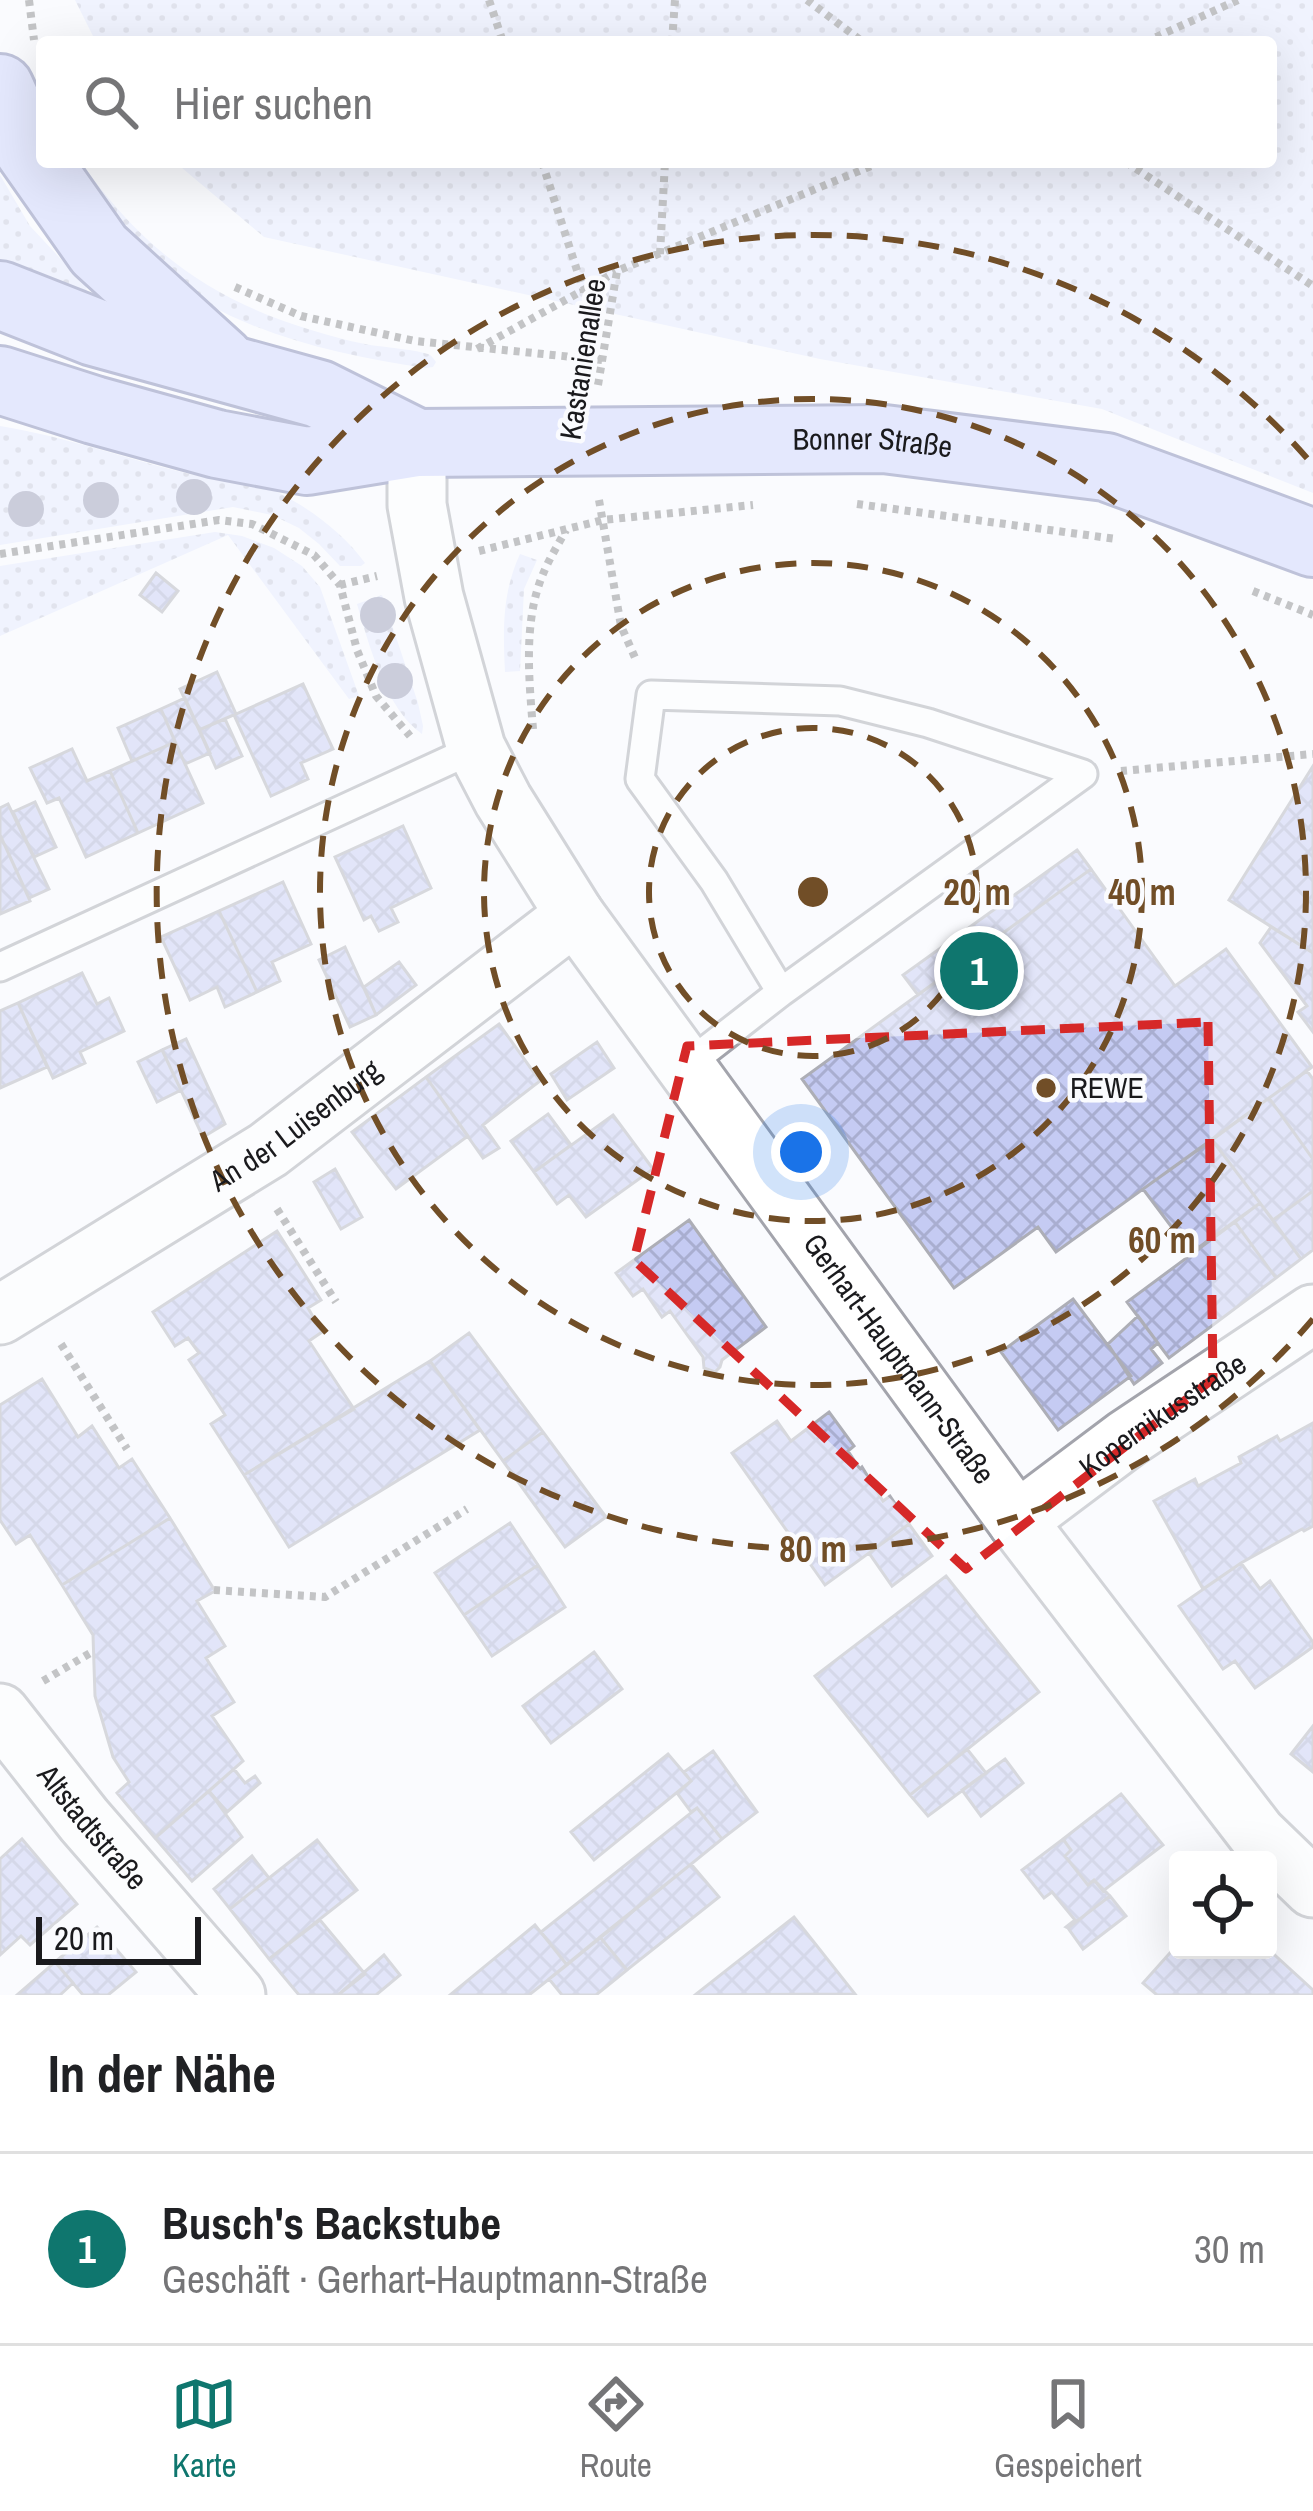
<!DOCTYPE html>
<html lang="de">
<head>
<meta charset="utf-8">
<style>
	body { margin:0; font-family:"Archivo Narrow",sans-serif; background:#f2f2f2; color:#202124 }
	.controls { position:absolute; right:36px; bottom:36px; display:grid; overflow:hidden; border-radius:12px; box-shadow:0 12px 48px #0002 }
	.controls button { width:108px; height:108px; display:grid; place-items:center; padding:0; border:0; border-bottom:3px solid #e0e0e0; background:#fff; color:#202124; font:60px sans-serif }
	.scale { position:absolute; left:36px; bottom:30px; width:165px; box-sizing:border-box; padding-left:12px; border:6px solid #1a1a1d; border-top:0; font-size:33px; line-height:42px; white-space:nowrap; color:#1a1a1d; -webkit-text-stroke:9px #fafbfe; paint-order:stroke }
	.you { position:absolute; left:801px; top:1152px; width:42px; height:42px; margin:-30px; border:9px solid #fff; border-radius:50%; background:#1a73e8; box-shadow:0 0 0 18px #1a73e833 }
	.badge { display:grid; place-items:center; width:78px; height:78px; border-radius:50%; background:#0f766e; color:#fff; font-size:39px; font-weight:700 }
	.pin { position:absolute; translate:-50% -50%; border:6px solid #fff; box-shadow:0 3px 12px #0006 }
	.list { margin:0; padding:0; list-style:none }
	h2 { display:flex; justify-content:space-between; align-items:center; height:156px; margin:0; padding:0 48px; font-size:51px }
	h2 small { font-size:39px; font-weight:400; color:#757577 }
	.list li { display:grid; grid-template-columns:78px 1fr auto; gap:36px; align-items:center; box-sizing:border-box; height:192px; padding:0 48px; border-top:3px solid #e0e0e0 }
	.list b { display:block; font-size:45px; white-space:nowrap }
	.list p { margin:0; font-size:39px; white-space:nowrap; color:#757577 }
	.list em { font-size:39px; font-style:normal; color:#757577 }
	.icon { flex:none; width:66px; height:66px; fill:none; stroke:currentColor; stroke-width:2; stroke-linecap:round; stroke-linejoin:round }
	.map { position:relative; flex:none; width:1313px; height:1995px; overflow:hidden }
	.search { position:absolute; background:#fff; box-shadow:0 12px 48px #0002; left:36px; right:36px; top:36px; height:132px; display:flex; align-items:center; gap:30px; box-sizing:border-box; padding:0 42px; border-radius:12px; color:#757577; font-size:45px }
	.sheet { height:348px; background:#fff }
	nav { display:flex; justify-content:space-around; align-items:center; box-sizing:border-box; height:168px; border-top:3px solid #e0e0e0; background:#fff; font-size:33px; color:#757577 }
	nav a { display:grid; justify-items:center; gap:6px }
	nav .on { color:#0f766e }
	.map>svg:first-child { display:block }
</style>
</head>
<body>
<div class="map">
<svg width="1313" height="1995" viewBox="0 0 1313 1995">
	<defs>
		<pattern id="grass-dots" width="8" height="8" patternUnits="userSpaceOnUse" patternTransform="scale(3)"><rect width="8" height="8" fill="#e4e8fe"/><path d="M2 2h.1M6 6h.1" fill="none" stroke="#c3c6d9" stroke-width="1.8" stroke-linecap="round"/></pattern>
		<pattern id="building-cross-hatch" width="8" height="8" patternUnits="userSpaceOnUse" patternTransform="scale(3)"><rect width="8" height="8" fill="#c5cbf3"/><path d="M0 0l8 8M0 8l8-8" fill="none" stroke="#a9aed0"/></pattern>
	</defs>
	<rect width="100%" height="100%" fill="#fafbfe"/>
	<path fill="url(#grass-dots)" d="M 75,0 L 1313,0 L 1313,493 L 1102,409 L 820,359 L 264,237 L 175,162 L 1271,162 L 1271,42 L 96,42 Z
		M 61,162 L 81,162 C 141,248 210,300 311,330 C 329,335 347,341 365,344 C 379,347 421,350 430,355 C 433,357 434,360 436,362 L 433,367 L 425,368 C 332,354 235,332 159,272 C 145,261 134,245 122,231 C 101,208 81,185 61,162 Z
		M 0,175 L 30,226 L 86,286 L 87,292 L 84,294 L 0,262 Z
		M 0,426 C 68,437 132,461 198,476 C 224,483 255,480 279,493 C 311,509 344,534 365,563 L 361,566 L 340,566 L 319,544 L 299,528 L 272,515 L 233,507 L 0,545 Z
		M 215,532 L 242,536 L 274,548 L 302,566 L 320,587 L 359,696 L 349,699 L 228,535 L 0,636 L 0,566 Z
		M 520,554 L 537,560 L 524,589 L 520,671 L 505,672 C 503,630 502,593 520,554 Z
		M 382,595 L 418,703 L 423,726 L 422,734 C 386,709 369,645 357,604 Z"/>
	<path fill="url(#building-cross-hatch)" stroke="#adaeb6" stroke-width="3" d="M 156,573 L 178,591 L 162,612 L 140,595 Z
		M 217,672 L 236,714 L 199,730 L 180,689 Z
		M 303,684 L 333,749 L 301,763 L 308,779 L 271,796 L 234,715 Z
		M 185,698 L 210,753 L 185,764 L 161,709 Z
		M 161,709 L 175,742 L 132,761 L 118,728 Z
		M 225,719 L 242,756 L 216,768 L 199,730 Z
		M 175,742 L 203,803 L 138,833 L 110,771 Z
		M 72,749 L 87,781 L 110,771 L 138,833 L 86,857 L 59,798 L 47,803 L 30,768 Z
		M 1313,766 L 1313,953 L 1229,900 Z
		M 35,802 L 56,847 L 34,857 L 13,812 Z
		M 8,804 L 49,889 L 29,898 L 0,835 L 0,808 Z
		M 403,826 L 431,888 L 391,908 L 398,922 L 379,931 L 371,916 L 364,920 L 335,857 Z
		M 0,835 L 30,901 L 0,914 Z
		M 1077,850 L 1091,869 L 918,995 L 903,975 Z
		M 1091,869 L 1175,986 L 1226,949 L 1312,1067 L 1056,1252 L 1038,1227 L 954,1288 L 802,1079 Z
		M 283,882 L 311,944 L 272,962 L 280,981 L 257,992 L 219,911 Z
		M 219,911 L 257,992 L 225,1007 L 217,987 L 190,1000 L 161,937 Z
		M 1271,927 L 1313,953 L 1313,1032 L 1298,1012 L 1307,1006 L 1260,943 Z
		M 345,947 L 376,1015 L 350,1027 L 319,960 Z
		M 399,962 L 416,985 L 376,1015 L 364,987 Z
		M 82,973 L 97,1004 L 109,998 L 124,1031 L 80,1052 L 85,1063 L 53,1078 L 18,1003 Z
		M 18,1003 L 47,1067 L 0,1088 L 0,1011 Z
		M 499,1024 L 540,1081 L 483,1125 L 499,1148 L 483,1158 L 426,1077 Z
		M 186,1039 L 225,1124 L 203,1137 L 162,1050 Z
		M 597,1042 L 614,1068 L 567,1100 L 551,1074 Z
		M 162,1050 L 181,1090 L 157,1102 L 138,1062 Z
		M 1307,1071 L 1313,1079 L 1313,1159 L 1269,1098 Z
		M 426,1077 L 468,1136 L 396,1189 L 352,1132 Z
		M 1269,1098 L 1313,1159 L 1313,1191 L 1273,1220 L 1212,1140 Z
		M 548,1114 L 571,1145 L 534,1172 L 511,1141 Z
		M 613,1115 L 653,1169 L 586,1217 L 569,1195 L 557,1204 L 534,1172 Z
		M 1212,1140 L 1260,1203 L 1191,1253 L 1143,1189 Z
		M 335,1169 L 362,1217 L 341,1229 L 314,1182 Z
		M 1313,1191 L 1313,1250 L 1301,1259 L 1273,1220 Z
		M 1260,1203 L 1301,1259 L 1276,1278 L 1235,1222 Z
		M 689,1220 L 766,1327 L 722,1360 L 720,1367 L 715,1372 L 704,1368 L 703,1357 L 670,1311 L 662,1317 L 643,1289 L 633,1296 L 616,1273 Z
		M 1235,1222 L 1276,1278 L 1169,1358 L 1127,1302 Z
		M 277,1231 L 321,1300 L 308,1308 L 322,1332 L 309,1341 L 354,1409 L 244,1475 L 211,1424 L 225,1415 L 189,1360 L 199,1353 L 188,1338 L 175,1346 L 153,1312 Z
		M 1073,1299 L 1131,1376 L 1058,1430 L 1001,1352 Z
		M 1138,1316 L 1158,1343 L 1151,1349 L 1162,1363 L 1134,1384 L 1108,1344 Z
		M 469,1333 L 543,1432 L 503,1461 L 430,1361 Z
		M 430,1361 L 480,1430 L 289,1547 L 244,1475 Z
		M 42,1379 L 78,1437 L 92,1426 L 119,1468 L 132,1459 L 170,1518 L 62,1585 L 30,1535 L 16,1544 L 0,1520 L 0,1405 Z
		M 829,1412 L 854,1446 L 848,1451 L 860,1469 L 862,1467 L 883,1501 L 890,1496 L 909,1524 L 825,1585 L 732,1453 L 777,1421 L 791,1441 Z
		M 1313,1423 L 1313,1526 L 1304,1531 L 1302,1529 L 1241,1563 L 1203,1589 L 1154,1501 L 1195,1479 L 1198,1486 L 1241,1463 L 1239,1457 L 1277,1436 L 1280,1441 Z
		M 543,1432 L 606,1517 L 565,1547 L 503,1461 Z
		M 170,1518 L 215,1591 L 197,1601 L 225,1646 L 206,1658 L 234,1702 L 212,1716 L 243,1761 L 155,1838 L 117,1793 L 129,1782 L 113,1757 L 95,1696 L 93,1635 L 62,1585 Z
		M 510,1523 L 538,1565 L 464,1615 L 435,1573 Z
		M 909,1524 L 932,1556 L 892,1586 L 869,1553 Z
		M 1241,1563 L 1260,1589 L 1270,1581 L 1313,1642 L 1313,1647 L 1255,1688 L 1235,1661 L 1223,1669 L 1179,1606 Z
		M 538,1565 L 565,1607 L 492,1656 L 464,1615 Z
		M 946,1576 L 1039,1692 L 910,1795 L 815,1676 Z
		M 594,1652 L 622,1689 L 551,1743 L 523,1706 Z
		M 1313,1726 L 1313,1772 L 1291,1754 Z
		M 967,1749 L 986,1773 L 928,1816 L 910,1795 Z
		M 713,1751 L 757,1812 L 722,1839 L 697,1808 L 691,1812 L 677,1793 L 691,1781 L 684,1772 Z
		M 668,1754 L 691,1781 L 594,1860 L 571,1832 Z
		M 1005,1759 L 1023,1783 L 981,1816 L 962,1790 Z
		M 234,1769 L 245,1783 L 255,1776 L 260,1783 L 227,1812 L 209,1791 Z
		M 209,1791 L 242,1837 L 192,1881 L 155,1838 Z
		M 1121,1794 L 1163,1845 L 1103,1891 L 1094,1880 L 1088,1885 L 1065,1856 L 1071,1850 L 1063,1839 Z
		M 697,1808 L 722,1839 L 567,1965 L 541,1932 Z
		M 22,1839 L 77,1904 L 30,1945 L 21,1936 L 0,1955 L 0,1859 Z
		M 1063,1839 L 1071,1850 L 1065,1856 L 1088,1885 L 1094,1880 L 1110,1896 L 1068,1928 L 1066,1927 L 1075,1920 L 1052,1892 L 1044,1898 L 1022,1870 Z
		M 317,1840 L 357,1890 L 269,1959 L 230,1909 Z
		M 252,1856 L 269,1878 L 230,1909 L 214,1889 Z
		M 691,1864 L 719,1897 L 627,1970 L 600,1937 Z
		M 1110,1896 L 1126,1916 L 1083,1949 L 1068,1928 Z
		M 794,1917 L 855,1994 L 695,1995 Z
		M 320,1920 L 365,1974 L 338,1995 L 299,1995 L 269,1959 Z
		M 535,1925 L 567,1965 L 529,1995 L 450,1995 Z
		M 97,1927 L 136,1972 L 108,1995 L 83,1995 L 55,1962 Z
		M 600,1937 L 627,1970 L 596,1995 L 562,1995 L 549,1979 Z
		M 1178,1944 L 1178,1950 L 1268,1949 L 1313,1990 L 1313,1995 L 1157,1995 L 1143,1983 Z
		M 384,1955 L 400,1975 L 376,1995 L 338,1995 Z
		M 55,1962 L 73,1983 L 60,1995 L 17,1995 Z"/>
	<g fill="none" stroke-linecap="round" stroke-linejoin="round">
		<defs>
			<path id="lane" d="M 0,967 L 476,748
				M 686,1066 L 781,992 L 1083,774 L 928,723 L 840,701 L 651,695 L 640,779 L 714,881 L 781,992"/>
			<g id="street">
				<path id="s1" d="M 417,443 L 417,505 L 434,597 L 476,748 L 503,800 L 575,915 L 1017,1521 L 1257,1834 L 1313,1888"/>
				<path id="s2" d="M 0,1315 L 268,1150 L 575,915"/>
				<path id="s3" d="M 1017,1521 L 1126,1439 L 1313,1314"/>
				<path id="s4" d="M 0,1713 L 84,1820 L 236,1995"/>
			</g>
			<g id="primary">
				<path d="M 0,88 L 28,149 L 99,250 L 221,361"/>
				<path d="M 0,295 L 94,332 L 319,394 L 417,443"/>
				<path id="s5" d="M 0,380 L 94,410 L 217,444 L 307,461 L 417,443 L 884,439 L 1106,467 L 1313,543"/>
			</g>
		</defs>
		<use href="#lane" stroke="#a3a4ac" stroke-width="33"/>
		<use href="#street" stroke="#a3a4ac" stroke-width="63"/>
		<use href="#primary" stroke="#777dad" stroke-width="72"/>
		<path stroke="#808083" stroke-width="8" stroke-dasharray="6 6" stroke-linecap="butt" d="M 29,0 L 34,40
			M 489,0 L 503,42
			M 807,0 L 863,42
			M 672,42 L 675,0
			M 1145,42 L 1238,0
			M 542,162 L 584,292
			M 1126,162 L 1313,286
			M 660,254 L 665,162
			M 235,287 L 301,316 L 415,341 L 602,360
			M 477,349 L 616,272
			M 598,385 L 617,271 L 881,162
			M 599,500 L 621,626 L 636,660
			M 857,504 L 1116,539
			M 479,551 L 603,520 L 753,505
			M 0,554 L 219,520 L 252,524 L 314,555 L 340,585 L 357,650 L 376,696 L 410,736
			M 340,585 L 377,576
			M 1253,591 L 1313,615
			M 533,729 C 529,679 523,621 543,574 C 549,559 558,545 566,530
			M 1121,771 L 1313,754
			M 277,1209 L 336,1302
			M 61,1344 L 127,1449
			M 214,1590 L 325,1597 L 467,1509
			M 43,1681 L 92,1652"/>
		<use href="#lane" stroke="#fff" stroke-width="27"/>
		<use href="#street" stroke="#fff" stroke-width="57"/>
		<use href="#primary" stroke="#cbd1fd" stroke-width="66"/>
	</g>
	<g fill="#9295b2">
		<circle cx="194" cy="497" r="18"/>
		<circle cx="101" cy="500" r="18"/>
		<circle cx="26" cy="509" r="18"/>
		<circle cx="378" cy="615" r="18"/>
		<circle cx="395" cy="681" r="18"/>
	</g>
	<path d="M0 0H1313V1995H0ZM 1208,1022 L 1213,1379 L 966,1569 L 634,1260 L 687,1046 Z" fill="#fafbfe" fill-opacity=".55" fill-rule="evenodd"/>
	<path fill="none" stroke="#d62828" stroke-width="9" stroke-dasharray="24 15" stroke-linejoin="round" d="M 1208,1022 L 1213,1379 L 966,1569 L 634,1260 L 687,1046 Z"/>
	<g fill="none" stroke="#714e27" stroke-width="6" stroke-dasharray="21 15">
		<circle cx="813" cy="892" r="164"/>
		<circle cx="813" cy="892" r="329"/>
		<circle cx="813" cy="892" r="493"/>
		<path d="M1313 1319A657 657 0 1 1 1313 465"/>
	</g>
	<circle fill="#714e27" stroke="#fafbfe" stroke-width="4.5" cx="1046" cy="1088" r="12"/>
	<g text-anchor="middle" stroke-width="9" stroke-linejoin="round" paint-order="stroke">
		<g font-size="30" fill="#1a1a1d" stroke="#fafbfe">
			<text transform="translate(583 359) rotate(-81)" y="10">Kastanienallee</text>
			<text dy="10" stroke="none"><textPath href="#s5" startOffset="885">Bonner Straße</textPath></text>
			<text dy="10" stroke="none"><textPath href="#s2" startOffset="351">An der Luisenburg</textPath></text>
			<text dy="10" stroke="none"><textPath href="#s1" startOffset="1056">Gerhart-Hauptmann-Straße</textPath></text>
			<text dy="10" stroke="none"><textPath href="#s3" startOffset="180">Kopernikusstraße</textPath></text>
			<text dy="10" stroke="none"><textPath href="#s4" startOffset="147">Altstadtstraße</textPath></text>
		</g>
		<g font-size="30" fill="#1a1a1d" stroke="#fafbfe" text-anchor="start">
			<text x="1070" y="1098">REWE</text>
		</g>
	</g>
	<circle cx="813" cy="892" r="18" fill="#714e27" stroke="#fafbfe" stroke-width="6"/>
	<g font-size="36" text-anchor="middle" font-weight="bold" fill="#714e27" stroke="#fafbfe" stroke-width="9" stroke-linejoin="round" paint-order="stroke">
		<text x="977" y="905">20 m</text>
		<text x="1142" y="905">40 m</text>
		<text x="1162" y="1253">60 m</text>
		<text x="813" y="1562">80 m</text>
	</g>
</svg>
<div class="controls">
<button><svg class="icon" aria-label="locate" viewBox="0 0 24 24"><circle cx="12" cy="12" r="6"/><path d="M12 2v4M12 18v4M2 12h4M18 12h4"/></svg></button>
</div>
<div class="scale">20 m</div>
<div class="you"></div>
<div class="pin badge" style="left:979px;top:971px">1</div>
<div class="search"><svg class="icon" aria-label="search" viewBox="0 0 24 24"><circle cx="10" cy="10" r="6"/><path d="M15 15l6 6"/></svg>Hier suchen</div>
</div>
<section class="sheet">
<h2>In der Nähe<small></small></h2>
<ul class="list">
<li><span class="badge">1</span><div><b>Busch's Backstube</b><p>Geschäft · Gerhart-Hauptmann-Straße</p></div><em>30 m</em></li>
</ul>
</section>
<nav>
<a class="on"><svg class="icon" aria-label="map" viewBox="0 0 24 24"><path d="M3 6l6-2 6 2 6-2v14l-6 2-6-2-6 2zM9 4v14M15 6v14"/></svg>Karte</a>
<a><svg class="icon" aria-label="directions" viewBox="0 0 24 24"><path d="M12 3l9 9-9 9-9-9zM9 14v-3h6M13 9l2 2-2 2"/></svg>Route</a>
<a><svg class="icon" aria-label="saved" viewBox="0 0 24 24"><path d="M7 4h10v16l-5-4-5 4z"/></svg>Gespeichert</a>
</nav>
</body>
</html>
